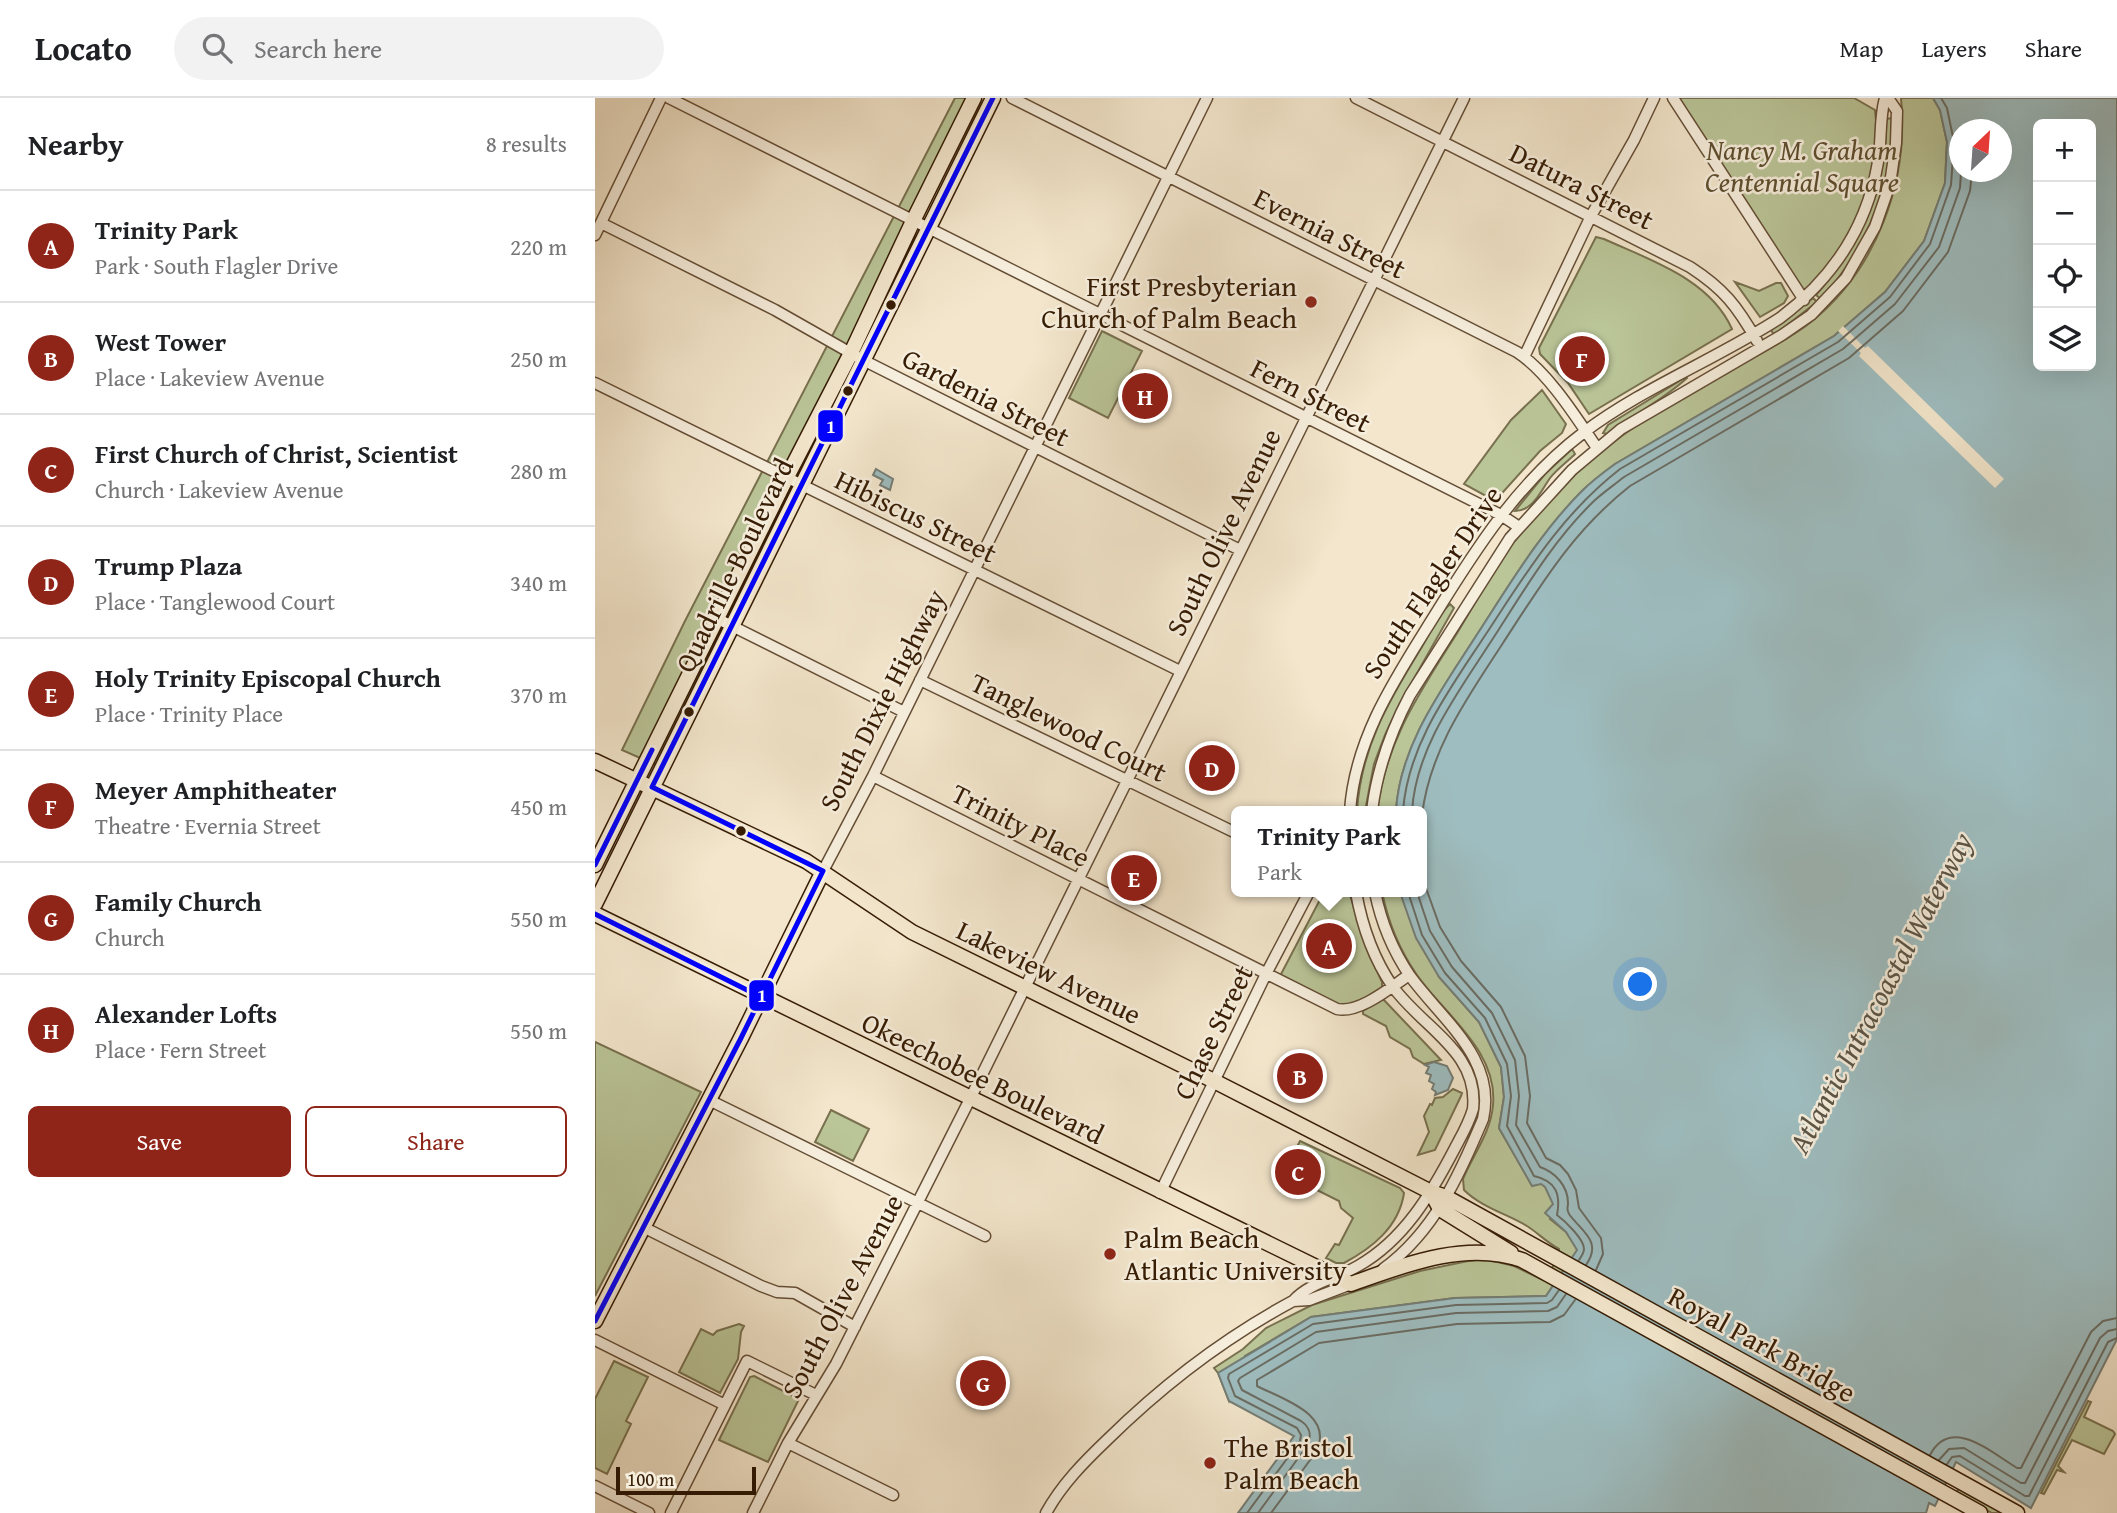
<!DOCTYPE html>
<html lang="en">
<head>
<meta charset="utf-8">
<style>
	body { margin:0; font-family:"Gentium Book Plus",serif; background:#f2f2f2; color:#202124 }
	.controls { position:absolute; right:21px; top:21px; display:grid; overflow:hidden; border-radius:10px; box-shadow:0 7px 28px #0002 }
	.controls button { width:63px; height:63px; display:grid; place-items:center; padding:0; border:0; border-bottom:2px solid #e0e0e0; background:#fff; color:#202124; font:35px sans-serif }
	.compass { position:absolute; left:1354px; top:21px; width:63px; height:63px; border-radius:50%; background:#fff; box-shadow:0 7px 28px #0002; rotate:25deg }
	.scale { position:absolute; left:21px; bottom:18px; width:140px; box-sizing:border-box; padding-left:7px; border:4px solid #361c04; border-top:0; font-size:19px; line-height:24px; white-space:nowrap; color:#361c04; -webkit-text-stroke:5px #f7efde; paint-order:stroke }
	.you { position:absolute; left:1046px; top:887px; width:24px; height:24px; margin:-18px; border:5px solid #fff; border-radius:50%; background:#1a73e8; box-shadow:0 0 0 10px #1a73e833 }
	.badge { display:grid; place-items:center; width:46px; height:46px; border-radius:50%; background:#8f2418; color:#fff; font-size:23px; font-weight:700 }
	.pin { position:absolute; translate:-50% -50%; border:4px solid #fff; box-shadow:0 2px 7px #0006 }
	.popup { position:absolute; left:636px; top:708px; width:196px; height:91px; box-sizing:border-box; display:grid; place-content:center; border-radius:10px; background:#fff; filter:drop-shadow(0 2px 5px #0005); font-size:23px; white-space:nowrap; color:#757577 }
	.popup b { font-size:26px; color:#202124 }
	.popup::after { content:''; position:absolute; left:50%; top:100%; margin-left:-14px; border:14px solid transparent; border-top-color:#fff }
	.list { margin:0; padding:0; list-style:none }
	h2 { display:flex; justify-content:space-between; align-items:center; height:91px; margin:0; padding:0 28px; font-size:30px }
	h2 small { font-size:23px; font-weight:400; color:#757577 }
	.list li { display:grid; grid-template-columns:46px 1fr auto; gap:21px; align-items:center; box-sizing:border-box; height:112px; padding:0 28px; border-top:2px solid #e0e0e0 }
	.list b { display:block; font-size:26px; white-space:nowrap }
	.list p { margin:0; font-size:23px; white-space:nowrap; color:#757577 }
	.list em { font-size:23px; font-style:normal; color:#757577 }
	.actions { display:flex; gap:14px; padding:21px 28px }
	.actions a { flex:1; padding:16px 0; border:2px solid #8f2418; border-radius:10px; text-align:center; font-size:24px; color:#8f2418 }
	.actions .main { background:#8f2418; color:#fff }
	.icon { flex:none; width:38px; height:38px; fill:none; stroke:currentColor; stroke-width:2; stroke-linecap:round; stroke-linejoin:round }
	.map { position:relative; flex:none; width:1522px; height:1415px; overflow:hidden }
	header { display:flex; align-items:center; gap:42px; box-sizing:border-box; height:98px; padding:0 35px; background:#fff; border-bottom:2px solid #e0e0e0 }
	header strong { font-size:33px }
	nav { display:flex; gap:38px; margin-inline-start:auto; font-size:24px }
	.search { width:490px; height:63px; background:#f2f2f2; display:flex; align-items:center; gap:18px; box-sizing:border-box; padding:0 24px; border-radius:38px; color:#757577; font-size:26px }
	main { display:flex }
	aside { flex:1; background:#fff }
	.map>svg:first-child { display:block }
</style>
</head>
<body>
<header>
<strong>Locato</strong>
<div class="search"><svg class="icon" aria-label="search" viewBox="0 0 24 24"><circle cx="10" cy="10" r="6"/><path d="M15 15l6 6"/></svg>Search here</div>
<nav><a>Map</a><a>Layers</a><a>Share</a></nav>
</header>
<main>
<aside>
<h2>Nearby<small>8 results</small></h2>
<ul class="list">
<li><span class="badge">A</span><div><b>Trinity Park</b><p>Park · South Flagler Drive</p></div><em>220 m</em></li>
<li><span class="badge">B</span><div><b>West Tower</b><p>Place · Lakeview Avenue</p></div><em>250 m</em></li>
<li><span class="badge">C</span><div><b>First Church of Christ, Scientist</b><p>Church · Lakeview Avenue</p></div><em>280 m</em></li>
<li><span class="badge">D</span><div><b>Trump Plaza</b><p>Place · Tanglewood Court</p></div><em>340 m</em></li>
<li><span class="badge">E</span><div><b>Holy Trinity Episcopal Church</b><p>Place · Trinity Place</p></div><em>370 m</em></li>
<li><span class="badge">F</span><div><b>Meyer Amphitheater</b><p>Theatre · Evernia Street</p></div><em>450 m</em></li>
<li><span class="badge">G</span><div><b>Family Church</b><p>Church</p></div><em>550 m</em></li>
<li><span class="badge">H</span><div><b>Alexander Lofts</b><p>Place · Fern Street</p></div><em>550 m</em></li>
</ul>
<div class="actions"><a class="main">Save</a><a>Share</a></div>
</aside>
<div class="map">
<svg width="1522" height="1415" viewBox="0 0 1522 1415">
	<rect width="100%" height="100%" fill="#f3e6cc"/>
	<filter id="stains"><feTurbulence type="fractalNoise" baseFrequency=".00286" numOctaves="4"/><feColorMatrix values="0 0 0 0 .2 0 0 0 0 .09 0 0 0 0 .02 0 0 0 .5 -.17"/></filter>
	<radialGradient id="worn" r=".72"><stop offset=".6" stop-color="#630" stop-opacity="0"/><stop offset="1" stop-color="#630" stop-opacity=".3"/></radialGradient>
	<path fill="#bac598" stroke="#78704e" stroke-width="2" d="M 360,0 L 374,0 L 112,533 L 118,551 L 61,667 L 27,652 L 90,523 Z
		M 1081,0 L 1259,0 L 1280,12 C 1287,64 1268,126 1235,166 C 1227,175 1217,184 1209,194 Z
		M 1306,0 L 1338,0 L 1345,12 L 1352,44 L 1350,85 L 1329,143 L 1290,194 L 1239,238 L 1020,366 C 1009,374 997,383 987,393 C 945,435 915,486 883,535 C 848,590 805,646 801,713 L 782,713 C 791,644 823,597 859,540 C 881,504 902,465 928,432 C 961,392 998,357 1041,328 C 1078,306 1115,285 1152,263 C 1174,251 1196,240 1216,224 C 1282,171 1314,83 1306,0 Z
		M 1297,20 L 1297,41 L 1290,89 L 1284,87 L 1290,51 L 1291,21 Z
		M 1282,93 L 1288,94 C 1273,135 1255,169 1226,201 L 1221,197 C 1249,165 1269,133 1282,93 Z
		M 1001,139 L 1009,141 C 1055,162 1115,181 1137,231 L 994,316 L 973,285 L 945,256 L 944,250 Z
		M 1140,184 L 1164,193 L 1181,185 L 1186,185 L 1193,198 L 1189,205 L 1165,219 Z
		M 1218,200 L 1222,204 L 1179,237 L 1176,232 Z
		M 507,233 L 547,253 L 513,320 L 474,300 Z
		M 1091,279 L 1092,280 C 1068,302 1038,317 1012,336 L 1008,335 L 1013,327 Z
		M 947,292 L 971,326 L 967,335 L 945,353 L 900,403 L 869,386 L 916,322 Z
		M 977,351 L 980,356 C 972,364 962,371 955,380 C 946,393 938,413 920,413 L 950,376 Z
		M 855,506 L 859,510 L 804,607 L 790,637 L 779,666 L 770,713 L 762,713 C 766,650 793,604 825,552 C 834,537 843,517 855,506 Z
		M 729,794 L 754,794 L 772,851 L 787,884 L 787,889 L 761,906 L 743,907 L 685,878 Z
		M 787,794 L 806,794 L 844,879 L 884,924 L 906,969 L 909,999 L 904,1030 L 937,1087 L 953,1081 L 967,1109 L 955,1121 L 971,1134 L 983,1152 L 951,1198 L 860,1200 L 716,1219 L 650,1258 L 634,1303 L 623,1275 L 619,1270 L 648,1251 L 671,1230 L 717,1207 L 825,1173 L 873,1163 L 890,1161 L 919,1168 L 948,1182 C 956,1172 962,1164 964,1151 C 951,1144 943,1135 932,1128 C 912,1116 886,1109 869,1092 L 868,1081 C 878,1057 896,1034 898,1007 C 903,953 850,917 822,877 C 805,853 793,823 787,794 Z
		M 788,901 L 846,962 L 829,966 L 818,959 L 815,951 L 795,939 L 791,928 L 768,916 L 768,913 Z
		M 0,944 L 106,994 L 0,1198 Z
		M 858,991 L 867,995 L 866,998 L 840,1052 L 823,1057 L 834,1034 L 829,1018 L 835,1006 L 837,1007 L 840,1000 L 848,999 Z
		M 236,1012 L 274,1031 L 258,1063 L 220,1044 Z
		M 705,1043 L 805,1090 L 809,1095 C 804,1129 777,1150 749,1165 L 741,1165 L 731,1160 L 740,1146 L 744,1147 L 758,1120 L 746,1110 L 744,1103 L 688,1075 Z
		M 144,1226 L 149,1228 L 146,1234 L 143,1261 L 125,1295 L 84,1274 L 106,1231 L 118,1237 L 122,1233 Z
		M 19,1263 L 53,1279 L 31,1323 L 36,1326 L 12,1376 L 0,1370 L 0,1301 Z
		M 159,1278 L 204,1301 L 173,1364 L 124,1342 L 155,1279 Z
		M 1493,1303 L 1496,1304 L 1489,1319 L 1518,1333 L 1520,1336 L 1509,1356 L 1477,1342 L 1463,1368 L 1469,1374 L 1462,1372 L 1449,1396 L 1446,1395 Z
		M 1364,1390 L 1409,1415 L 1397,1415 L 1361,1395 Z"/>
	<path fill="#9ebdc0" stroke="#747d75" stroke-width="2" fill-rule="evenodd" d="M 1338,0 L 1522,0 L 1522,1241 L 1436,1410 L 1361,1364 L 1340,1408 L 1334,1405 L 1331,1415 L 643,1415 L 699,1338 L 634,1303 L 623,1275 L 716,1219 L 860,1200 L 951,1198 L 982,1152 L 971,1134 L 950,1115 L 958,1106 L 950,1089 L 946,1086 L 937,1088 L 904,1030 L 909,999 L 906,969 L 884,924 L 844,879 L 821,840 L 807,800 L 806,794 L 827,794 L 827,713 L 801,713 C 805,646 848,590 883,535 C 915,486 945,435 987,393 C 997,383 1009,374 1020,366 L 1239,238 L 1290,194 L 1329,143 L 1350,85 L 1352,44 L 1345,12 ZM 1443,26 L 1496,26 L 1496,268 L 1443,268 ZM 1364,32 L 1406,32 L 1406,74 L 1364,74 Z
		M 281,371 L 298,381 L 295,392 L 285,387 L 288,382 L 278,377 Z
		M 839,964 L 852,968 L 858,980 L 853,992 L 840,997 L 841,994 L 837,991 L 839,986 L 834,983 L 836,977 L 831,975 L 834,969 L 830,967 Z"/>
	<path fill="#f3e6cc" d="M 1248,228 L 1270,250 L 1273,248 L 1409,381 L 1400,390 L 1264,258 L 1266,255 L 1243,233 Z"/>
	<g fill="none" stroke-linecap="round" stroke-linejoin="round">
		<path stroke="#6a6c62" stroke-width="2" d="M 808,713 C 813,646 855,591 891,536 C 932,474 965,418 1025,371 L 1243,244 L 1295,199 L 1335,146 L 1356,87 L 1359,44 L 1352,10 L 1346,0
			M 817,713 C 821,650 862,596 895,545 C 927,496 957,443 1000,402 C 1009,394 1019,387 1029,379 L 1248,251 L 1300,206 L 1344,149 L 1365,90 L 1366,74
			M 827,717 C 835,651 873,599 908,545 C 947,485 978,433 1035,388 L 1254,260 L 1308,213 L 1353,154 L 1375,93 L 1377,74
			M 827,779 L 845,829 L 866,863 L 906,909 L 930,958 L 935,998 L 932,1025 L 951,1060 L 965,1067 L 973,1076 L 981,1092 L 984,1110 L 1006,1140 L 1008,1156 L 1001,1172
			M 813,794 L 827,837 L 850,875 L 890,920 L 912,966 L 916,998 L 912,1028 L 939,1078 C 961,1083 966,1096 962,1117 C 970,1123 989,1141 989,1151 C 989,1155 986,1159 984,1162
			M 822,794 L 835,833 L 857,869 L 897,915 L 920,962 L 924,998 L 921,1027 L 945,1069 C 960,1074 973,1088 973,1105 C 973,1111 971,1110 974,1116 C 986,1133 1008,1143 991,1167
			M 1335,1357 C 1356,1317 1397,1355 1422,1370 L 1426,1370 L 1496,1234 L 1508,1223 L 1522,1220
			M 1344,1362 L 1354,1351 L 1369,1350 L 1426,1385 L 1430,1385 L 1505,1240 L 1513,1233 L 1522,1231
			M 1352,1366 L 1357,1359 L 1365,1358 L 1430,1398 L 1434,1398 L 1513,1244 L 1522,1240
			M 652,1415 L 705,1343 L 706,1337 L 702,1330 L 640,1298 L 633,1280 L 634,1276 L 718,1226 L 861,1207 L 952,1205 L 957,1202 L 964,1192
			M 663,1415 L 712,1348 C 717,1338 715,1329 706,1323 L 647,1292 L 643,1283 L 645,1280 L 721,1234 L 861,1215 L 953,1213 L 962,1209 L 971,1196
			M 676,1415 L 721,1354 C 740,1316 687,1301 662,1288 L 662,1282 L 724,1245 L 862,1226 L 955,1224 L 969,1217 L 980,1202"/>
		<defs>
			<path id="minor" d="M 74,0 L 906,417 L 924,429
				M 417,0 L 922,254 C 953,274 981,319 1002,350
				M 761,0 L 1095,169 C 1129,191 1142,208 1162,243
				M 1078,0 L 1209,202
				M 6,125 L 180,212 L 268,262 L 645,452
				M 0,137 L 66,0
				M 929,259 L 996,118 L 1039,42 L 1059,0
				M 0,285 L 585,573
				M 121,520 L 309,614
				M 325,582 L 641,735
				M 278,678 L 742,911 C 764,916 796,889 814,877
				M 755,713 C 760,640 800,581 838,520 C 880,452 923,384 988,335 C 1047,290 1122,261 1185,220 C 1237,181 1272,129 1283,64 C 1287,43 1284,21 1290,0
				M 777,713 C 782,671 795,635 815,597 L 915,440 L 977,372 L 1026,331 L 1187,237 L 1216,217 L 1251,180 L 1280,129 L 1295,86 L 1301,45 L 1302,13 L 1293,0
				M 228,773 L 278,678 L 612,0
				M 780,794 C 786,824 798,853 815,878 C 847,922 902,961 888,1021 C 864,1078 839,1134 788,1171
				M 114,1002 L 390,1138
				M 565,1095 L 671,876 L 714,794
				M 48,1129 L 166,1188 L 182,1194 L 200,1195 L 260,1229
				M 698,1203 L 714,1202 L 756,1186
				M 0,1242 L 130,1307
				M 193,1345 L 298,1397
				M 0,1388 L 54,1415
				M 76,1415 L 152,1263 L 221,1297
				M 158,1415 L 193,1345 L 241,1266 L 375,1001 L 869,0
				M 451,1415 C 467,1386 489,1364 513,1341 C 568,1287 629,1240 698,1203 C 715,1184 741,1181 763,1168 C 809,1142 836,1096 860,1050 C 867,1037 874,1025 878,1011 C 884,954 829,931 798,889 C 778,860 767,828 761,794"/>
			<path id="major" d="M 0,663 L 211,763 L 317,834 L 619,983 L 836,1094 L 851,1099 L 1422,1415
				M 0,767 L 192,379 L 256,255 L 318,123 L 379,0
				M 0,806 L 398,0
				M 0,816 L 756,1186 C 809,1167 871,1142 927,1162 L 1385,1415
				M 836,1094 L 845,1111 L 916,1155
				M 0,1223 L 146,940 L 228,773"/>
		</defs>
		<use href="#minor" stroke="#654e36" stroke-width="13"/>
		<use href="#major" stroke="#361c04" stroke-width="17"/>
		<use href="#minor" stroke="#f7efde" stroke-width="10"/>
		<use href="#major" stroke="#f3e6cc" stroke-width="14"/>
		<defs>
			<path id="bus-1" d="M 0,767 L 57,652
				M 0,816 L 166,899
				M 0,1223 L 146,940 L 228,773 L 57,689 L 398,0"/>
		</defs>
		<use href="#bus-1" stroke="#f7efde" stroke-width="10"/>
		<use href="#bus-1" stroke="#00f" stroke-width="5"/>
	</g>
	<g fill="#8f2418" stroke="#f7efde" stroke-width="2.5">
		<circle cx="716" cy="204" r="7"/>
		<circle cx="515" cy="1156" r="7"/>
		<circle cx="615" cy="1365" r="7"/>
	</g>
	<g fill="#361c04" stroke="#f7efde" stroke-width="2.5">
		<circle cx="296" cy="207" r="6"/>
		<circle cx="253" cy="293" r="6"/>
		<circle cx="94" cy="614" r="6"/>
		<circle cx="146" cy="733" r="6"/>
	</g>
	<g text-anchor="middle" stroke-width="5" stroke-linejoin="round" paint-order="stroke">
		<g font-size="28" font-style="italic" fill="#5e4f30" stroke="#f7efde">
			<text x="1207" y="62">Nancy M. Graham<tspan x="1207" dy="32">Centennial Square</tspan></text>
		</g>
		<g font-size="28" fill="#361c04" stroke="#f7efde">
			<text transform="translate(987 88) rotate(27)" y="10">Datura Street</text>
			<text transform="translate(735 135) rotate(27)" y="10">Evernia Street</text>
			<text transform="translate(716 297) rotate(27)" y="10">Fern Street</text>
			<text transform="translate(391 299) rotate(27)" y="10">Gardenia Street</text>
			<text transform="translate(321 418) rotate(26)" y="10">Hibiscus Street</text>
			<text transform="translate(628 434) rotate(-64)" y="10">South Olive Avenue</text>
			<text transform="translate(139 467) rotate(-64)" y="10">Quadrille Boulevard</text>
			<text transform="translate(837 484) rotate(-56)" y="10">South Flagler Drive</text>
			<text transform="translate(287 602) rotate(-63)" y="10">South Dixie Highway</text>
			<text transform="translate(474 629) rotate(26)" y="10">Tanglewood Court</text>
			<text transform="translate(426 727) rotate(27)" y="10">Trinity Place</text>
			<text transform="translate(454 874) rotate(26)" y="10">Lakeview Avenue</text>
			<text transform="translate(618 934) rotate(-64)" y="10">Chase Street</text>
			<text transform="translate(388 980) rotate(26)" y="10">Okeechobee Boulevard</text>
			<text transform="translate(247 1198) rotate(-62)" y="10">South Olive Avenue</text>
			<text transform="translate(1167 1246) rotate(29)" y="10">Royal Park Bridge</text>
		</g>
		<g font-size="28" fill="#361c04" stroke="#f7efde" text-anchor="start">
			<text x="702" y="198" text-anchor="end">First Presbyterian<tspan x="702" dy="32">Church of Palm Beach</tspan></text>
			<text x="529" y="1150">Palm Beach<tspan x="529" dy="32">Atlantic University</tspan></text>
			<text x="629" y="1359">The Bristol<tspan x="629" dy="32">Palm Beach</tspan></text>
		</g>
		<g font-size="30" font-style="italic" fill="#5a5446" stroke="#f7efde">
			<text transform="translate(1286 895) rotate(-62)" y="10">Atlantic Intracoastal Waterway</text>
		</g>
	</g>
	<g stroke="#f7efde" stroke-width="2.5">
		<rect x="222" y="311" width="27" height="34" rx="7" fill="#00f"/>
		<rect x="153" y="881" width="27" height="33" rx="7" fill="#00f"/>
	</g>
	<g font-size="19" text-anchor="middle" font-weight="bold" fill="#fff">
		<text x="236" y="335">1</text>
		<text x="167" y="904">1</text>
	</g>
	<rect width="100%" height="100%" filter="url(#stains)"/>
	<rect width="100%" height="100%" fill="url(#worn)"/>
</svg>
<div class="controls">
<button>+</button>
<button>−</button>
<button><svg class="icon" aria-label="locate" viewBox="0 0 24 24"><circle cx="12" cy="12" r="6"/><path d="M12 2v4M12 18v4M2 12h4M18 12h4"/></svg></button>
<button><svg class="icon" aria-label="layers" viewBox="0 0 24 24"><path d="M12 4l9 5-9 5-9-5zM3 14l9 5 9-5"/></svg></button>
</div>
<svg class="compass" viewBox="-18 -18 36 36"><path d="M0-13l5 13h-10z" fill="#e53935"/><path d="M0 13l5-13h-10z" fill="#757577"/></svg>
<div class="scale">100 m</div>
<div class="you"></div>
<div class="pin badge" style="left:734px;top:848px">A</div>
<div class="popup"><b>Trinity Park</b>Park</div>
<div class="pin badge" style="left:705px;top:978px">B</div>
<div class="pin badge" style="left:703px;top:1074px">C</div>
<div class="pin badge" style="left:617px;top:670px">D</div>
<div class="pin badge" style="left:539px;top:780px">E</div>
<div class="pin badge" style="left:987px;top:261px">F</div>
<div class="pin badge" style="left:388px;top:1285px">G</div>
<div class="pin badge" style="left:550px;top:298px">H</div>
</div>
</main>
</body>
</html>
